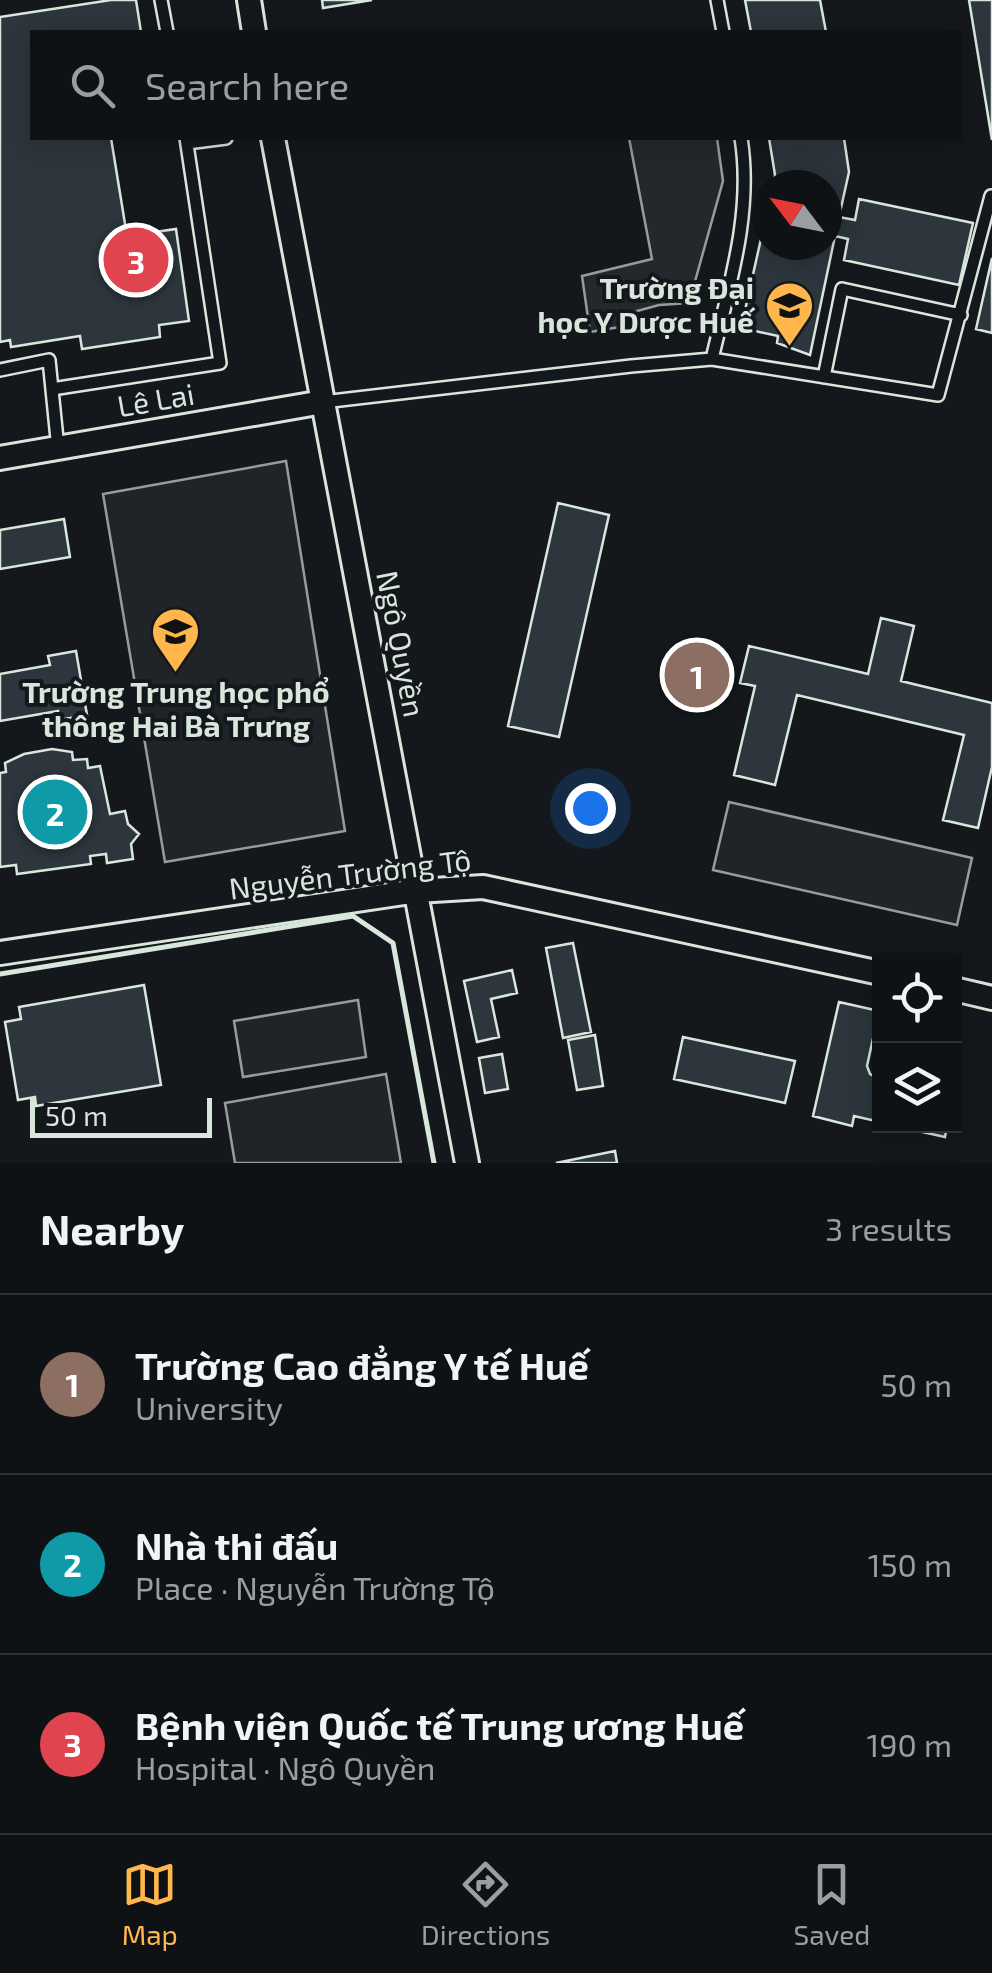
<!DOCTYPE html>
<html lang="en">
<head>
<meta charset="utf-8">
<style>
	body { margin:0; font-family:"Exo 2",sans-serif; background:#1d2022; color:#f1f3f6 }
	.controls { position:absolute; right:30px; bottom:30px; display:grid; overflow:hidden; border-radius:0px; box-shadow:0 5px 25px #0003 }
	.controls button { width:90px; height:90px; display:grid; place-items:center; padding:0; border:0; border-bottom:2px solid #2f3234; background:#0f1215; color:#f1f3f6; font:50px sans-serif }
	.compass { position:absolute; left:752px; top:170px; width:90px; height:90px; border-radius:50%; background:#0f1215; box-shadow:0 5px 25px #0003; rotate:302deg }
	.scale { position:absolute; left:30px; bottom:25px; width:182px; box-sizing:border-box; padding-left:10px; border:5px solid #d8e6dc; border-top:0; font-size:28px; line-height:35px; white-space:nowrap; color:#d8e6dc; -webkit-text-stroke:8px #14181c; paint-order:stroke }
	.you { position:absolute; left:590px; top:808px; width:35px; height:35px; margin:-25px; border:8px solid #fff; border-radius:50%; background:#1a73e8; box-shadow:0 0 0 15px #1a73e833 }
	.badge { display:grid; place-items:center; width:65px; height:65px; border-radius:50%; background:#ffb74d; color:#fff; font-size:32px; font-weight:700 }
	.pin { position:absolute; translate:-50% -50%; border:5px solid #fff; box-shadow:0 2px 10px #0006 }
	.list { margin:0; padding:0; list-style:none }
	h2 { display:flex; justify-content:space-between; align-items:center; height:130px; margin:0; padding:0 40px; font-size:42px }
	h2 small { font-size:32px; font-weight:400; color:#9b9ea0 }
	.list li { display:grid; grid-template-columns:65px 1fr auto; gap:30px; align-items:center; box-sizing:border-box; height:180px; padding:0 40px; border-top:2px solid #2f3234 }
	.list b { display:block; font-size:38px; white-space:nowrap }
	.list p { margin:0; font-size:32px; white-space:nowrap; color:#9b9ea0 }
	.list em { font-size:32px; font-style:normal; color:#9b9ea0 }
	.icon { flex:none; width:55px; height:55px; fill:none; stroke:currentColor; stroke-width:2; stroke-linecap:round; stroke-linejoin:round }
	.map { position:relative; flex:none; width:992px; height:1163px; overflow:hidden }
	.search { position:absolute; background:#0f1215; box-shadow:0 5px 25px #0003; left:30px; right:30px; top:30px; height:110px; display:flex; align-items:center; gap:25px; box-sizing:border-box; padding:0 35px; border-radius:0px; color:#9b9ea0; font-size:38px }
	.sheet { height:670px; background:#0f1215 }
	nav { display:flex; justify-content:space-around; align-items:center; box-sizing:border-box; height:140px; border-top:2px solid #2f3234; background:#0f1215; font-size:28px; color:#9b9ea0 }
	nav a { display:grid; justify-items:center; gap:5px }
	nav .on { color:#ffb74d }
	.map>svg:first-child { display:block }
</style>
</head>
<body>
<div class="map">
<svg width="992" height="1163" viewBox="0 0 992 1163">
	<rect width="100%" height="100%" fill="#14181c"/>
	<path fill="#202428" stroke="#939e99" stroke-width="2.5" d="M 286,461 L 345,831 L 165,862 L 103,494 Z
		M 729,802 L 972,858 L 957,925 L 713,870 Z
		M 358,1000 L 366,1057 L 243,1077 L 234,1021 Z
		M 386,1074 L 401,1163 L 235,1163 L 225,1103 Z"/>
	<path fill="#24282b" stroke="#939e99" stroke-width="2.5" d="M 629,138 L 717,138 L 723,181 L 689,303 L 659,305 L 630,313 L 632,325 L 590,332 L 582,276 L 652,259 Z"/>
	<path fill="#2c363c" stroke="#d8e6dc" stroke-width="2.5" d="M 111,0 L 136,0 L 141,32 L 32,32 L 32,138 L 111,138 L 127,236 L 176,229 L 189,321 L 159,325 L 160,337 L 82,349 L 80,336 L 11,347 L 10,340 L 0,342 L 0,17 Z
		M 322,0 L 372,0 L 323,8 Z
		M 745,0 L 820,0 L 826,32 L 751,32 Z
		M 969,0 L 992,0 L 992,140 Z
		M 769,138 L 844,138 L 849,172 L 839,217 L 855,220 L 859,199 L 973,223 L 959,285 L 844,260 L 848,239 L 835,236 L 810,355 L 777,343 L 778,336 L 741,328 L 767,212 L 767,245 L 827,245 L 827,185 L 773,185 L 775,175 Z
		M 992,258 L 992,333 L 976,329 Z
		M 558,503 L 609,515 L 559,737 L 508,726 Z
		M 64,519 L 70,557 L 0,569 L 0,530 Z
		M 881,618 L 914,626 L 901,681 L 992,703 L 992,767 L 978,828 L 943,820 L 964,735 L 797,695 L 775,785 L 734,775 L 755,686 L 740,683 L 749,646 L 868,674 Z
		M 76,651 L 87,715 L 59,720 L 58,711 L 0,721 L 0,674 L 50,665 L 48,656 Z
		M 52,749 L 72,752 L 73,760 L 87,759 L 88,768 L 100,766 L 110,814 L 125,811 L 128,824 L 139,834 L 131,844 L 133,859 L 107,863 L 106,854 L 90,856 L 91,864 L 17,874 L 16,865 L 0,867 L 0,773 L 6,772 L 5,763 L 24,754 Z
		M 573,943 L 591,1032 L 563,1038 L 546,948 Z
		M 512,970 L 517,993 L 491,999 L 499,1037 L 477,1042 L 464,981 Z
		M 144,985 L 161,1085 L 36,1106 L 35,1097 L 18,1100 L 5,1022 L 21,1019 L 19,1007 Z
		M 839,1002 L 879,1011 L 867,1066 L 870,1074 L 880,1080 L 880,1122 L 854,1116 L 852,1126 L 813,1116 Z
		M 595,1035 L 603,1086 L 577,1090 L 568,1040 Z
		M 683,1037 L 795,1061 L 785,1103 L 674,1079 Z
		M 502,1054 L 508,1089 L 485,1093 L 479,1058 Z
		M 895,1126 L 947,1126 L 945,1137 Z
		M 615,1151 L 617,1163 L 556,1163 Z"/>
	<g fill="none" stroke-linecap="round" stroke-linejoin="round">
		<defs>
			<path id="service" d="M 161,0 L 167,32
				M 717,0 L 723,32
				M 187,143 L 226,138
				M 712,359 C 729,286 753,213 741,138
				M 0,370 L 49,360 L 58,449
				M 824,377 L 842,289 L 961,315
				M 52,389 L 220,363 L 186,138
				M 323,402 L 631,366 L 712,359 L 938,395 L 991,196"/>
			<path id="minor" d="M 249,0 L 254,32
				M 273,138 L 467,1163
				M 0,458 L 323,402
				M 0,953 L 417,891 L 483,887 L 880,973
				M 954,989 L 992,998"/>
		</defs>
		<use href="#service" stroke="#d8e6dc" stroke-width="16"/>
		<use href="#minor" stroke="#d8e6dc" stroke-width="28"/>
		<use href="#service" stroke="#14181c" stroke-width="11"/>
		<use href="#minor" stroke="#14181c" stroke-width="22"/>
		<path stroke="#d8e6dc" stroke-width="5" d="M 0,974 L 353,916 L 393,943 L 434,1163"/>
	</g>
	<defs>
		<symbol id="university-pin" viewBox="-11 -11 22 30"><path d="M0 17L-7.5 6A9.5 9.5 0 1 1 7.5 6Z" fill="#ffb74d" stroke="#14181c"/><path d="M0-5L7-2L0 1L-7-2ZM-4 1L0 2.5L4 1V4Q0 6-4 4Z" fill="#111"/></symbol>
		<symbol id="school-pin" viewBox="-11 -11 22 30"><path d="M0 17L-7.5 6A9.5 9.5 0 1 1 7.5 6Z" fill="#ffb74d" stroke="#14181c"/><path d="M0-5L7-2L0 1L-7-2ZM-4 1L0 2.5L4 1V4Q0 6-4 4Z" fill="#111"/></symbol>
	</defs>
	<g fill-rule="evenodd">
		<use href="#university-pin" x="762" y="278" width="55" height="75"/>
		<use href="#school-pin" x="148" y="604" width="55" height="75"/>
	</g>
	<g text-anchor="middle" stroke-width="8" stroke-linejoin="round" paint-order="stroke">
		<g font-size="30" font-weight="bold" fill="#d8e6dc" stroke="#14181c" text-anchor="end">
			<text x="754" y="299">Trường Đại<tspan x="754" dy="34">học Y Dược Huế</tspan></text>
			<text x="176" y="703" text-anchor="middle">Trường Trung học phổ<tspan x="176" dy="34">thông Hai Bà Trưng</tspan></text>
		</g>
		<g font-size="30" fill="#d8e6dc" stroke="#14181c">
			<text transform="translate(156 401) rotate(-10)" y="10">Lê Lai</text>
			<text transform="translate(400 644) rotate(79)" y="10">Ngô Quyền</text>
			<text transform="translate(350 875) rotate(-7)" y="10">Nguyễn Trường Tộ</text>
		</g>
	</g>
</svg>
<div class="controls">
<button><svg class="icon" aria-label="locate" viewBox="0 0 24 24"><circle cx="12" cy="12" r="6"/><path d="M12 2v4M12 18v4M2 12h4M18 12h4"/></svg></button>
<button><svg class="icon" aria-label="layers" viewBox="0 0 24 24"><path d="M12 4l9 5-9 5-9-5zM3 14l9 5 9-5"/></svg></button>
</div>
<svg class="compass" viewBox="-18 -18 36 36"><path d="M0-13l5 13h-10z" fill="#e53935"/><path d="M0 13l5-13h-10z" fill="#9b9ea0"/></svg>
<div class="scale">50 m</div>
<div class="you"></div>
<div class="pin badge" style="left:697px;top:675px;background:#8d6e63">1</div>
<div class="pin badge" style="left:55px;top:812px;background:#0f9aa8">2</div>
<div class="pin badge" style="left:136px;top:260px;background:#e0444e">3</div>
<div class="search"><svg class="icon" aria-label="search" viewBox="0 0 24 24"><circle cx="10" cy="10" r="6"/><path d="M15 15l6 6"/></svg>Search here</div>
</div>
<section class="sheet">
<h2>Nearby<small>3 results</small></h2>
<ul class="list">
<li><span class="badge" style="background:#8d6e63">1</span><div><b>Trường Cao đẳng Y tế Huế</b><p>University</p></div><em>50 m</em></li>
<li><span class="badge" style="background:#0f9aa8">2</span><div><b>Nhà thi đấu</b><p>Place · Nguyễn Trường Tộ</p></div><em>150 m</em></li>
<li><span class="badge" style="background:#e0444e">3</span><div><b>Bệnh viện Quốc tế Trung ương Huế</b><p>Hospital · Ngô Quyền</p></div><em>190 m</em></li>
</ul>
</section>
<nav>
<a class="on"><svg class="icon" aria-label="map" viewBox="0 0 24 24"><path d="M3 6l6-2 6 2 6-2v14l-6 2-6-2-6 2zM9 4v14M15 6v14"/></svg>Map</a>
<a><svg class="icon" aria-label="directions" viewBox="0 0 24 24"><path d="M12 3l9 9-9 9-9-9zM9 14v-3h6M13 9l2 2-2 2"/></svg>Directions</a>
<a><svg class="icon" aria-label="saved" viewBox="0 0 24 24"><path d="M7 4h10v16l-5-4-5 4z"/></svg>Saved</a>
</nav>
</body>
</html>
